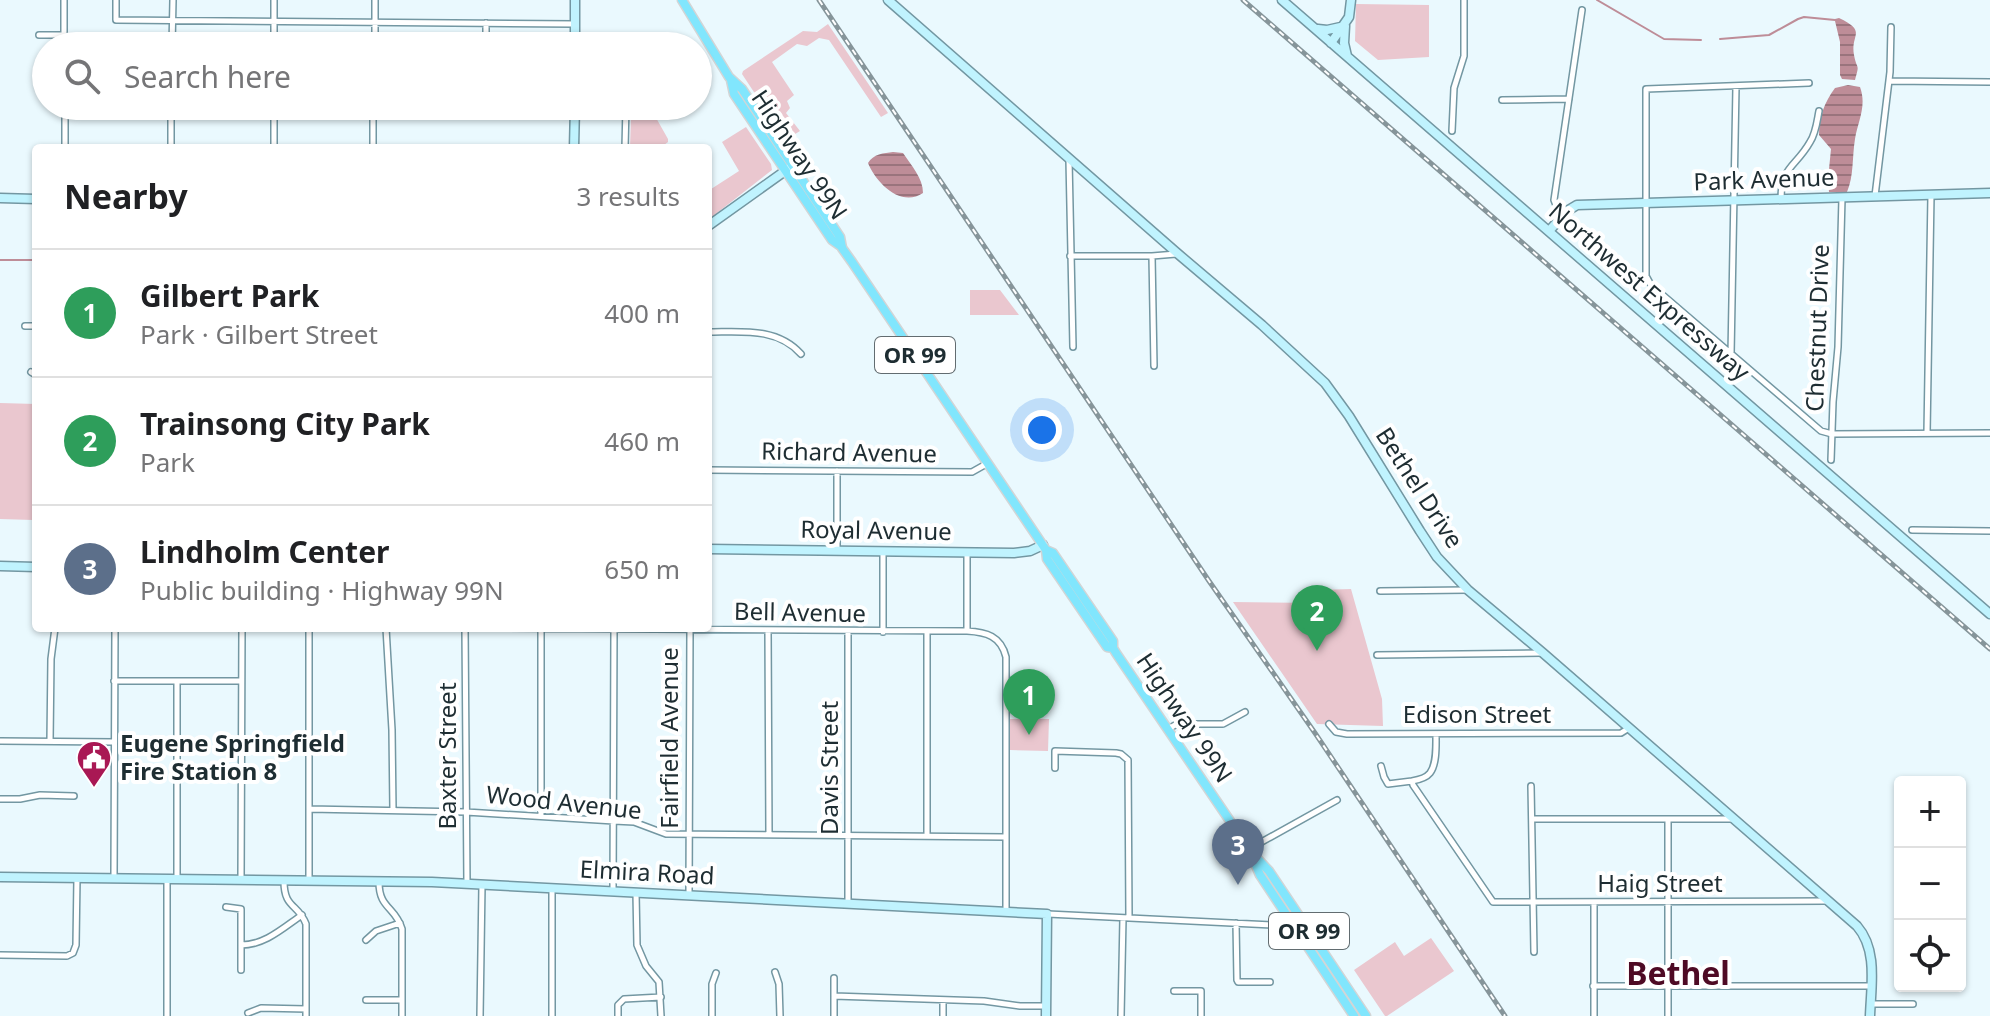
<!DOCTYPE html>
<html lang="en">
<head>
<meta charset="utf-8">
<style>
	body { margin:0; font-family:"Noto Sans",sans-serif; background:#f6f6f6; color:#202124 }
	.controls { position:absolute; right:24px; bottom:24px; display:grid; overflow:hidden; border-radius:8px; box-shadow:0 2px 6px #0004 }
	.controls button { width:72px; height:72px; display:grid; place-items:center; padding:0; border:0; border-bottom:2px solid #e0e0e0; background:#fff; color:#202124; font:40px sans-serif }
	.you { position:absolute; left:1042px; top:430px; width:28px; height:28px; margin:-20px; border:6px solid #fff; border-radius:50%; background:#1a73e8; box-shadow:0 0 0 12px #1a73e833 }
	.badge { display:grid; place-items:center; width:52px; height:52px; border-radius:50%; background:#a91854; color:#fff; font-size:26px; font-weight:700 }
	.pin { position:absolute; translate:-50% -66px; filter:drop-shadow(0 2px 4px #0008) }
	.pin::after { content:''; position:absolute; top:42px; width:28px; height:24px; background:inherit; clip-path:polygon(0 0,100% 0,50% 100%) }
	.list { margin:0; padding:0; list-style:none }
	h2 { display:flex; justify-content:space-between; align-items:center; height:104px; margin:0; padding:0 32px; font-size:34px }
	h2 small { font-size:26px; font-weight:400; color:#757577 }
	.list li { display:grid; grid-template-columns:52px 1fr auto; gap:24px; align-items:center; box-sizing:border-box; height:128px; padding:0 32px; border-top:2px solid #e0e0e0 }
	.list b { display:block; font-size:30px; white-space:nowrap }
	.list p { margin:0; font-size:26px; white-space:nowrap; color:#757577 }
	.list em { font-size:26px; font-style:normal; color:#757577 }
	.icon { flex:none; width:44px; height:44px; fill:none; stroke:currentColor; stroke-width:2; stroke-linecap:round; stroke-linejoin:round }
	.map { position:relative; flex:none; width:1990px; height:1016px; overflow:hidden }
	.search { position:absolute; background:#fff; box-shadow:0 2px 6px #0004; left:32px; top:32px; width:680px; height:88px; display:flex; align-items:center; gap:20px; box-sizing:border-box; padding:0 28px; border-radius:44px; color:#757577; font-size:30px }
	.panel { position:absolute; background:#fff; box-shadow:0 2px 6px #0004; left:32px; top:144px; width:680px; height:488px; border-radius:8px }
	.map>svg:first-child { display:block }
</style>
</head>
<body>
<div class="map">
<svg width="1990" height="1016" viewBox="0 0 1990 1016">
	<defs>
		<pattern id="water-rules" width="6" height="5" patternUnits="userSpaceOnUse" patternTransform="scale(2)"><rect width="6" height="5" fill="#be8d98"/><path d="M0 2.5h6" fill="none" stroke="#9a747d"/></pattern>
	</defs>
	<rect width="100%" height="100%" fill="#eaf9fe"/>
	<path fill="#eac7cf" d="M 1356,4 L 1429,5 L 1429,57 L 1378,60 L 1355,41 Z
		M 828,24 L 888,113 L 881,117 L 829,40 L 819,38 L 807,46 L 797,44 L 772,62 L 794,95 L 787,101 L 790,108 L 786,113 L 800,131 L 787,139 L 785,139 L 742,74 L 743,71 L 803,31 L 817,32 Z
		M 631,116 L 655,116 L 668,139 L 668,142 L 660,148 L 630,148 Z
		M 746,127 L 771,164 L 772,170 L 708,220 L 708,191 L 739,171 L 722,142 Z
		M 970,290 L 1000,290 L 1019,315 L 970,315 Z
		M 0,403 L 36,404 L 36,560 L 32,560 L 33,520 L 0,519 Z
		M 1351,589 L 1382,699 L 1383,726 L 1317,724 L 1233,602 L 1317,603 L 1318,590 Z
		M 1009,719 L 1049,719 L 1048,751 L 1010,750 Z
		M 1431,938 L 1454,971 L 1387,1016 L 1385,1016 L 1354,970 L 1395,942 L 1404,956 Z"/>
	<path fill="url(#water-rules)" d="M 1839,18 C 1868,32 1850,34 1854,55 C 1857,71 1860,62 1855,80 L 1842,79 L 1840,75 L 1840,42 L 1835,21 L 1835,19 Z
		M 1848,85 L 1860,87 C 1867,106 1858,121 1855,139 C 1852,157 1854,176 1847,192 L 1829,192 L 1828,179 L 1831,149 L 1819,135 C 1819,117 1824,103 1835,88 Z
		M 893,152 L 903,153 C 911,165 923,178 923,193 C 901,208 876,183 868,163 C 873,154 884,153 893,152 Z"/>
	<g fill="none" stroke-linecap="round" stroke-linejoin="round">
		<path stroke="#be8d98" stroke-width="2" d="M 1597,0 L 1664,39 L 1701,40
			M 1720,39 L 1769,35 L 1798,19 L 1804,17 L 1835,20
			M 0,260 L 36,260"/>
		<defs>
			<path id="street" d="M 116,0 L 116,20 L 575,24
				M 486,23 L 486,46
				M 39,35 L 64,35
				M 64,46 L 64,0
				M 172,46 L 173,0
				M 274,46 L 274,0
				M 375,46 L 375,0
				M 1889,81 L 1990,82
				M 1809,83 L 1646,89 L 1646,276 L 1651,285 L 1821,431 L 1832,434 L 1990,433
				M 1502,100 L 1569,99
				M 65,106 L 65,148
				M 1452,131 L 1454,88 L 1464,56 L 1464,0
				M 171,148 L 171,106
				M 274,148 L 274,106
				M 373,148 L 373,106
				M 625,148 L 626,106
				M 1069,160 L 1073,347
				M 1875,196 L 1890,72 L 1891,27
				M 1781,199 C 1781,166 1796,167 1810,142 C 1816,133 1817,121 1819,111
				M 1563,215 L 1558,210 L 1554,200 L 1582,10
				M 1070,256 L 1152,256 L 1176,254
				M 1152,256 L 1154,366
				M 25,326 L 36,326
				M 708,332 C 741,332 777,327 801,354
				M 1731,354 L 1736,87
				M 31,372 L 36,375
				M 1927,433 L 1931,195
				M 1831,460 L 1833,402 L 1838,347 L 1842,198
				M 708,470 L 972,472 L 988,463
				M 837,471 L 837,550
				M 1912,530 L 1990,531
				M 883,551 L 883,632
				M 1380,591 L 1467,590
				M 386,628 L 392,730 L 393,810
				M 465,628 L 467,883
				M 508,628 L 967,631 C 986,632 1001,636 1006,657 L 1006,911
				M 768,630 L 769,835
				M 967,631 L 967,552
				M 1377,655 L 1542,653
				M 114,681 L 241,681
				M 1329,724 L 1336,732 L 1347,734 L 1621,733 L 1629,728
				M 1168,729 L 1177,724 L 1223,724 L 1245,712
				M 1436,734 C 1436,745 1437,764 1430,773 C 1426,778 1418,780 1412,781 L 1413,785 L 1493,902 L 1826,901
				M 0,741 L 114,742
				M 50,741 L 51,659 L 55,628
				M 1381,766 L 1384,777 L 1388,784 L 1412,781
				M 1055,768 L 1055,751 L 1116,753 L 1121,754 L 1128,760 L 1129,918
				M 1531,786 L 1534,952
				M 0,799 L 20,799 L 40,795 L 74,796
				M 309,809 L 466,812 L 614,821 L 634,822 L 666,834 L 1006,837
				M 541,816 L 541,628
				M 1532,819 L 1733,819
				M 1668,820 L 1668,1016
				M 927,836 L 927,632
				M 1249,849 L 1337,800
				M 114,877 L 115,628
				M 177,878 L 177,681
				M 241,879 L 242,628
				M 309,880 L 309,628
				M 284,881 C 284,909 298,903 306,924 L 306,1016
				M 379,882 C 379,909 395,906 402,929 L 402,1016
				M 552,889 L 552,1016
				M 613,891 L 614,629
				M 636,893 L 637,945 L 646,966 L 659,982 L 661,1016
				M 689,895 L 690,629
				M 848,903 L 848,631
				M 1594,903 L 1594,1016
				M 226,907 L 241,909 L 241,970
				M 1048,914 L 1273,925 L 1288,918
				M 1236,923 L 1237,980 L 1238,982 L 1270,982
				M 366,940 L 376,931 L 400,923
				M 241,945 C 265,945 283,928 302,915
				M 0,955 L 67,956 L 73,953 L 76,945 L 77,878
				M 775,972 L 779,984 L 780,1016
				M 1593,986 L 1871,986
				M 1174,991 L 1201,991 L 1201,1016
				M 834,996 L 984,1001 L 1020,1006 L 1046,1006
				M 366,1000 L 402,1000
				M 943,1000 L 943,1016
				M 1871,1004 L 1913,1004
				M 248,1013 L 261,1008 L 306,1009
				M 167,1016 L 167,879
				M 480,1016 L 482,885
				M 618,1016 L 618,1005 L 624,999 L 661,997
				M 712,1016 L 712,984 L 716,973
				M 834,1016 L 834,978
				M 1121,1016 L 1123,918"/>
			<path id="secondary" d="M 888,0 L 1177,253 L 1262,325 L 1325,383 L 1349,416 L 1420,531 L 1437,557 L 1468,590 L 1543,653 L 1857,926 C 1878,950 1871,986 1870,1016
				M 1282,0 L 1990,614
				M 1318,29 L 1327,30 L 1345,26 L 1344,43 L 1347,56
				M 1331,43 L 1349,17 L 1351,0
				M 575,46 L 575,0
				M 574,148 L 575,106
				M 0,198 L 36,199
				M 708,226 L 792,166
				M 1549,231 L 1567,211 L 1577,205 L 1990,193
				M 708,549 L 1014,553 L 1030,551 L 1043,545
				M 0,566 L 36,567
				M 0,877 L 432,882 L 1047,914 L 1046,1016"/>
			<path id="primary" d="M 682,0 L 729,77 L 742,89 L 840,237 L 842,248 L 852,262 L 1046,550 L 1047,559 L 1107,647 L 1113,648
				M 731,80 L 734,94 L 832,240 L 842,247
				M 1046,550 L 1053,553 L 1113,641 L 1113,648 L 1116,653 L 1249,849 L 1260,875 L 1354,1016
				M 1255,856 L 1269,871 L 1366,1016"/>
		</defs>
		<use href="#street" stroke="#7397a2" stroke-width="8"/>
		<use href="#secondary" stroke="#7397a2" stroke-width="11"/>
		<use href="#primary" stroke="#d2d5d6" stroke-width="11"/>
		<use href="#street" stroke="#fff" stroke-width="5"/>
		<use href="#secondary" stroke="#c0f3fe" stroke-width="8"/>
		<use href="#primary" stroke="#81e6fd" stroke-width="8"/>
		<defs>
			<path id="rail" d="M 819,0 L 1209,581 L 1315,733 L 1505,1016
				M 1243,0 L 1990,649"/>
		</defs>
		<use href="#rail" stroke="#86959a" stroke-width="5"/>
		<use href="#rail" stroke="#fff" stroke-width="2" stroke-dasharray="6" stroke-linecap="butt"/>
	</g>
	<defs>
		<symbol id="civic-pin" viewBox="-11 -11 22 30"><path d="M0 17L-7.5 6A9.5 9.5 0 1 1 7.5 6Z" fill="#a91854" stroke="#fff"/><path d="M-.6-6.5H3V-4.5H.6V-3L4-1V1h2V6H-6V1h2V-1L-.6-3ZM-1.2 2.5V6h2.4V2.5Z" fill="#fff"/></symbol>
	</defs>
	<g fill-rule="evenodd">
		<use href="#civic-pin" x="74" y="738" width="40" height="54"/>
	</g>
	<g text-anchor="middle" stroke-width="8" stroke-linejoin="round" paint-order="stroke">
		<g fill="#fff" stroke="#626c70" stroke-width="2">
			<rect x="875" y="337" width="80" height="36" rx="6"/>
			<rect x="1269" y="913" width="80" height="36" rx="6"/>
		</g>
		<g font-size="22" font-weight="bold" fill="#1e2d32">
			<text x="915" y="363">OR 99</text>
			<text x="1309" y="939">OR 99</text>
		</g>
		<g font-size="24" fill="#1e2d32" stroke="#fff">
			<text transform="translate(799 155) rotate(56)" y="8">Highway 99N</text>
			<text transform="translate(1764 180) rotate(-2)" y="8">Park Avenue</text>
			<text transform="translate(1649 292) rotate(41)" y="8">Northwest Expressway</text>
			<text transform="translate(1818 328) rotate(-88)" y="8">Chestnut Drive</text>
			<text transform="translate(849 453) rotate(1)" y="8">Richard Avenue</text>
			<text transform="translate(1419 488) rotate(57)" y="8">Bethel Drive</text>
			<text transform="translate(876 531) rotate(1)" y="8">Royal Avenue</text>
			<text transform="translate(800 613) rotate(1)" y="8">Bell Avenue</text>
			<text x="1477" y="723">Edison Street</text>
			<text transform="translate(1184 718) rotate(56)" y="8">Highway 99N</text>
			<text transform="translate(670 738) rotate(-90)" y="8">Fairfield Avenue</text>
			<text transform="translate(448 756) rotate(-90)" y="8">Baxter Street</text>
			<text transform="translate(830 768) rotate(-90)" y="8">Davis Street</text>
			<text transform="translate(564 803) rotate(6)" y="8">Wood Avenue</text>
			<text transform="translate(647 873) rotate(3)" y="8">Elmira Road</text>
			<text x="1660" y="892">Haig Street</text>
		</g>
		<g font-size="24" font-weight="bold" fill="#1e2d32" stroke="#fff" text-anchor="start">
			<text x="120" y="752">Eugene Springfield<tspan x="120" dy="28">Fire Station 8</tspan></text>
		</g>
		<g font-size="32" font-weight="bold" fill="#4e0a24" stroke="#fff">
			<text x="1678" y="985">Bethel</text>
		</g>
	</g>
</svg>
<div class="controls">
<button>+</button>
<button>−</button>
<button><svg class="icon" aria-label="locate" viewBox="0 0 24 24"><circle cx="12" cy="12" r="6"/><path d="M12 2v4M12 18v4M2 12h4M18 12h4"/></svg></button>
</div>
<div class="you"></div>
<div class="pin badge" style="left:1029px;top:735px;background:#2e9e5b">1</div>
<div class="pin badge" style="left:1317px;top:651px;background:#2e9e5b">2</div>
<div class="pin badge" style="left:1238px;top:885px;background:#5c6f8a">3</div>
<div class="search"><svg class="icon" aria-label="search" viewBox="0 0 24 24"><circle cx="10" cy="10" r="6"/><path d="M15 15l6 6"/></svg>Search here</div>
<section class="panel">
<h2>Nearby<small>3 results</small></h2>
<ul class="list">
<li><span class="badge" style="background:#2e9e5b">1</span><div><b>Gilbert Park</b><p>Park · Gilbert Street</p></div><em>400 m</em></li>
<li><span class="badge" style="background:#2e9e5b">2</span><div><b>Trainsong City Park</b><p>Park</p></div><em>460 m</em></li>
<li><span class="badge" style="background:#5c6f8a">3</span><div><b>Lindholm Center</b><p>Public building · Highway 99N</p></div><em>650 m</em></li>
</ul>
</section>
</div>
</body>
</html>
